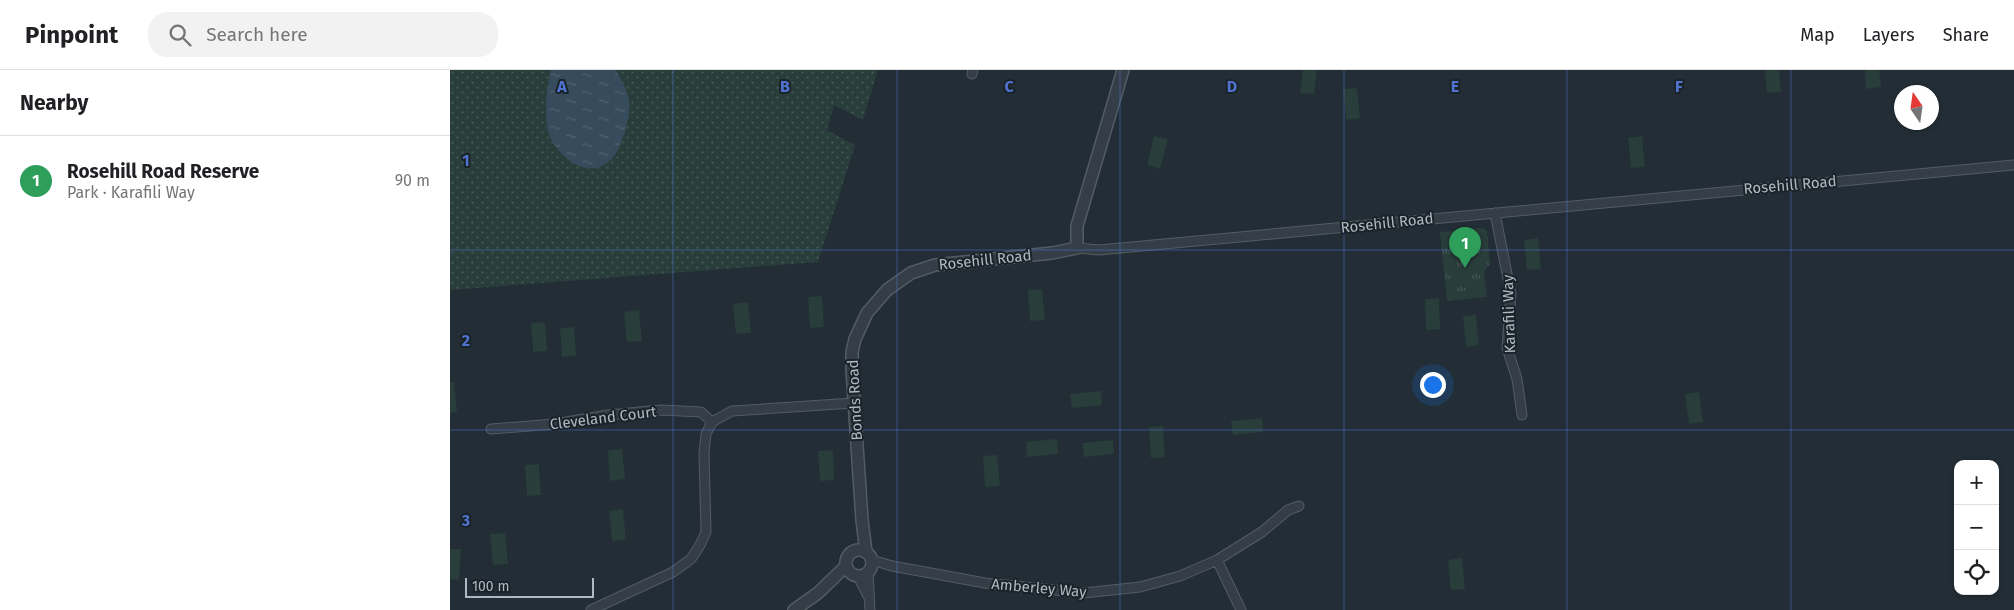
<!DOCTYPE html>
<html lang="en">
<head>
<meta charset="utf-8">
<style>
	body { margin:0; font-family:"Fira Sans",sans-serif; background:#f2f2f2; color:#202124 }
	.controls { position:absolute; right:15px; bottom:15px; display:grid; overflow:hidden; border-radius:10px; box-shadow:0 1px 4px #0004 }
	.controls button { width:45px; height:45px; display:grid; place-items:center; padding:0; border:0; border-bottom:1px solid #e0e0e0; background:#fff; color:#202124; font:25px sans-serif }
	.compass { position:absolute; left:1444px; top:15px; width:45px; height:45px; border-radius:50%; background:#fff; box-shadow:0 1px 4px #0004; rotate:347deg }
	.scale { position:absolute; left:15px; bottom:12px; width:129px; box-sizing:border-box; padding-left:5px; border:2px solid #afb9c2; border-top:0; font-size:14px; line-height:18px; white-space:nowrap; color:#afb9c2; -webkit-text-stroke:4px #1a232a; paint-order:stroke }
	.you { position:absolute; left:982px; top:314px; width:18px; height:18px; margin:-12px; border:4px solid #fff; border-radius:50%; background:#1a73e8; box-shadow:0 0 0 8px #1a73e833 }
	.badge { display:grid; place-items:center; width:32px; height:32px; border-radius:50%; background:#4f687f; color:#fff; font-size:16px; font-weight:700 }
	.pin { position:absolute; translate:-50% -41px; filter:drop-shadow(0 1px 2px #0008) }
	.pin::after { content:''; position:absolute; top:26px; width:18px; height:15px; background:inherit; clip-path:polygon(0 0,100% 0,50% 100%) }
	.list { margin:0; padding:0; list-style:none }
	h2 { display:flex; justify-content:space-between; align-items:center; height:65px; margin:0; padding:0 20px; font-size:21px }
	h2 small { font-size:16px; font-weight:400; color:#757577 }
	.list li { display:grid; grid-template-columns:32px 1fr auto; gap:15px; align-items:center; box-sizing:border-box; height:90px; padding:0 20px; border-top:1px solid #e0e0e0 }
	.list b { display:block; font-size:19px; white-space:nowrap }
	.list p { margin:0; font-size:16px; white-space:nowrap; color:#757577 }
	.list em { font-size:16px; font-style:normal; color:#757577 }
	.icon { flex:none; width:28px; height:28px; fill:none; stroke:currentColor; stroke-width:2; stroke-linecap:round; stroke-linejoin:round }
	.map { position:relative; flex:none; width:1564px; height:540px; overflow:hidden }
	header { display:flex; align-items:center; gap:30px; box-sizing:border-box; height:70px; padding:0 25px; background:#fff; border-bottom:1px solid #e0e0e0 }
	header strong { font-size:24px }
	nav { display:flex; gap:28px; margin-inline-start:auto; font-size:18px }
	.search { width:350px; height:45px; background:#f2f2f2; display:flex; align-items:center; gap:12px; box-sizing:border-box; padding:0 18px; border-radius:20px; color:#757577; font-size:19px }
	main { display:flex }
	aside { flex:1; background:#fff }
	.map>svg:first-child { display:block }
</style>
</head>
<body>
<header>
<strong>Pinpoint</strong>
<div class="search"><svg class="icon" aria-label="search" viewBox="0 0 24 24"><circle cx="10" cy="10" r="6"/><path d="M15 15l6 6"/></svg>Search here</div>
<nav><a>Map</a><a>Layers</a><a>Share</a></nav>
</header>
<main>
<aside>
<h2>Nearby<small></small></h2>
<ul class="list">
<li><span class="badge" style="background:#2e9e5b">1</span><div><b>Rosehill Road Reserve</b><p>Park · Karafili Way</p></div><em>90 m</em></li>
</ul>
</aside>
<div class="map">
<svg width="1564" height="540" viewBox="0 0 1564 540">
	<defs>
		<pattern id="grass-dots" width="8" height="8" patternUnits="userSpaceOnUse" patternTransform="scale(1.25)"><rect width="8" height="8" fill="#293d3a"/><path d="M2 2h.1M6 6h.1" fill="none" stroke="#465755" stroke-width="1.8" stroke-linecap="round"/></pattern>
		<pattern id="park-tufts" width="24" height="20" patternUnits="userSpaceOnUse" patternTransform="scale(1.25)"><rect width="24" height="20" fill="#293d3a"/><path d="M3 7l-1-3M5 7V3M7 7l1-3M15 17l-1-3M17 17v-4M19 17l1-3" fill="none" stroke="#465755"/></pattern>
		<pattern id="water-ripples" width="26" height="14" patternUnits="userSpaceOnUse" patternTransform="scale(1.25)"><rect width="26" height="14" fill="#364b5b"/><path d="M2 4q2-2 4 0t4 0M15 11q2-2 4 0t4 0" fill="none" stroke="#516371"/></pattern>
	</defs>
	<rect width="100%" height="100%" fill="#222d35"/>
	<path fill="url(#grass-dots)" d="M 0,0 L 428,0 L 413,50 L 384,35 L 377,60 L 405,75 L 368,192 L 0,220 Z"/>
	<path fill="url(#park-tufts)" d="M 1033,158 L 1037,161 L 1040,194 L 1034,201 L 1037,227 L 997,231 L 990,162 Z"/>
	<path fill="#293d3a" d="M 853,0 L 867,0 L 864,24 L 850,23 Z
		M 1315,0 L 1329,0 L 1331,22 L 1317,23 Z
		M 1415,0 L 1429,0 L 1431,17 L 1416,19 Z
		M 907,18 L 910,48 L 896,50 L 893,19 Z
		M 704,66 L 718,69 L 710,99 L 697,95 Z
		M 1192,66 L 1195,97 L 1181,98 L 1178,68 Z
		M 1088,168 L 1091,199 L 1077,200 L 1074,170 Z
		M 592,219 L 595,250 L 580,251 L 578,220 Z
		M 372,226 L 374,257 L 360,258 L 358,227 Z
		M 989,228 L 990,259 L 976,260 L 975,229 Z
		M 298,232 L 301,263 L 286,264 L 283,234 Z
		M 189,240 L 192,271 L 177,272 L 174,242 Z
		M 1026,245 L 1029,275 L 1016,277 L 1013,246 Z
		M 95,252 L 97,281 L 83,282 L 81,253 Z
		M 124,257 L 126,286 L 112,287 L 110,258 Z
		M 0,312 L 4,312 L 7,342 L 0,343 Z
		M 651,321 L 652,335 L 622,338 L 620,324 Z
		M 1249,322 L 1253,352 L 1239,354 L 1235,324 Z
		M 812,348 L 813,362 L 783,365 L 781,351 Z
		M 713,356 L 715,387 L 701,388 L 699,357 Z
		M 607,369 L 608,384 L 577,387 L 576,372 Z
		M 663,370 L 664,384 L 634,387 L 632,373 Z
		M 172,379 L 175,409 L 160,411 L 158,380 Z
		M 383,380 L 384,410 L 370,411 L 368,381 Z
		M 547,385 L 550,416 L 535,417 L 533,386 Z
		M 89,394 L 91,425 L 77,426 L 75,395 Z
		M 173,439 L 176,470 L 162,471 L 159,441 Z
		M 55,463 L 58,494 L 43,495 L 40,464 Z
		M 0,479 L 11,479 L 9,510 L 0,509 Z
		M 1012,488 L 1015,519 L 1001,520 L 998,490 Z"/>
	<path fill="url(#water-ripples)" d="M 101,0 L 166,0 C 180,26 183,33 175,61 C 172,69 169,80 164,86 C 143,114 108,89 99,64 C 93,47 97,17 101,0 Z"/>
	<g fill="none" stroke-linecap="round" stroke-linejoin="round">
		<defs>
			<path id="minor" d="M 522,4 L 523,0
				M 1045,143 L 1061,224 L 1057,278 L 1067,309 L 1072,345
				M 627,178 L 649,180 L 1564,95
				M 41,359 L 104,354 L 158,345 L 211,340 L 251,342 L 262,352
				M 422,490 L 442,496 L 535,513 L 634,523 L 690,517 L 730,506 L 767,490 L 791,540
				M 767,490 L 812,462 L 838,440 L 849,436
				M 418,501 L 420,540
				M 408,506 L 418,526
				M 141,540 L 223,502 L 241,489 L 250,475 L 256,462 L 254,383 L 256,364 L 262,352 L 282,341 L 404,333"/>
			<path id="tertiary" d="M396 493a13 13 0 1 1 26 0a13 13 0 1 1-26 0Z
				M 416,482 L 412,450 L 402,300 L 402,282 L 405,269 L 417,243 L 437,220 L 461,203 L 485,195 L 602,183 L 627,178 L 627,156 L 673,0
				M 344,540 L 368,523 L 396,496"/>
		</defs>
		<use href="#minor" stroke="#525c63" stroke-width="11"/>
		<use href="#tertiary" stroke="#525c63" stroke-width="14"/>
		<use href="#minor" stroke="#353e46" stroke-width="9"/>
		<use href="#tertiary" stroke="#353e46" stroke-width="11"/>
	</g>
	<path fill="none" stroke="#5073d0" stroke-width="1" stroke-opacity="0.55" d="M 223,0 L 223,540M 447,0 L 447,540M 670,0 L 670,540M 894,0 L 894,540M 1117,0 L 1117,540M 1341,0 L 1341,540M 0,180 L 1564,180M 0,360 L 1564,360"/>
	<g text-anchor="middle" stroke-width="4" stroke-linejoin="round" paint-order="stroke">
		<g font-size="15" fill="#afb9c2" stroke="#1a232a">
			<text transform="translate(1340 115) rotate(-5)" y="5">Rosehill Road</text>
			<text transform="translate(937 153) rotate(-6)" y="5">Rosehill Road</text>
			<text transform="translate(535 190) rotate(-6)" y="5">Rosehill Road</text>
			<text transform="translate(1059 244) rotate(-92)" y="5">Karafili Way</text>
			<text transform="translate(405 330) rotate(-93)" y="5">Bonds Road</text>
			<text transform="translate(153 348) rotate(-7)" y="5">Cleveland Court</text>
			<text transform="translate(589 518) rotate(5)" y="5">Amberley Way</text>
		</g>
	</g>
	<g font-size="16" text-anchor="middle" font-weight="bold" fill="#5073d0" stroke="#1a232a" stroke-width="4" stroke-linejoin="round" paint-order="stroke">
		<text x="112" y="22">A</text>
		<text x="335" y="22">B</text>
		<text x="559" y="22">C</text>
		<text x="782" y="22">D</text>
		<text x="1005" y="22">E</text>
		<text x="1229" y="22">F</text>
		<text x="16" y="96">1</text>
		<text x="16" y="276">2</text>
		<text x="16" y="456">3</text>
	</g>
</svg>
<div class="controls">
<button>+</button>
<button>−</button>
<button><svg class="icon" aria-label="locate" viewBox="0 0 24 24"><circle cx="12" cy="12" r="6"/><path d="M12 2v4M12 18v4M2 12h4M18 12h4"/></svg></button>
</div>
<svg class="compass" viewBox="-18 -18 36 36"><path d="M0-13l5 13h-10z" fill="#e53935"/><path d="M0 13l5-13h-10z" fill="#757577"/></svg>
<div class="scale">100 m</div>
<div class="you"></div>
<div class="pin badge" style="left:1015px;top:198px;background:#2e9e5b">1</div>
</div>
</main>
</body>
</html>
